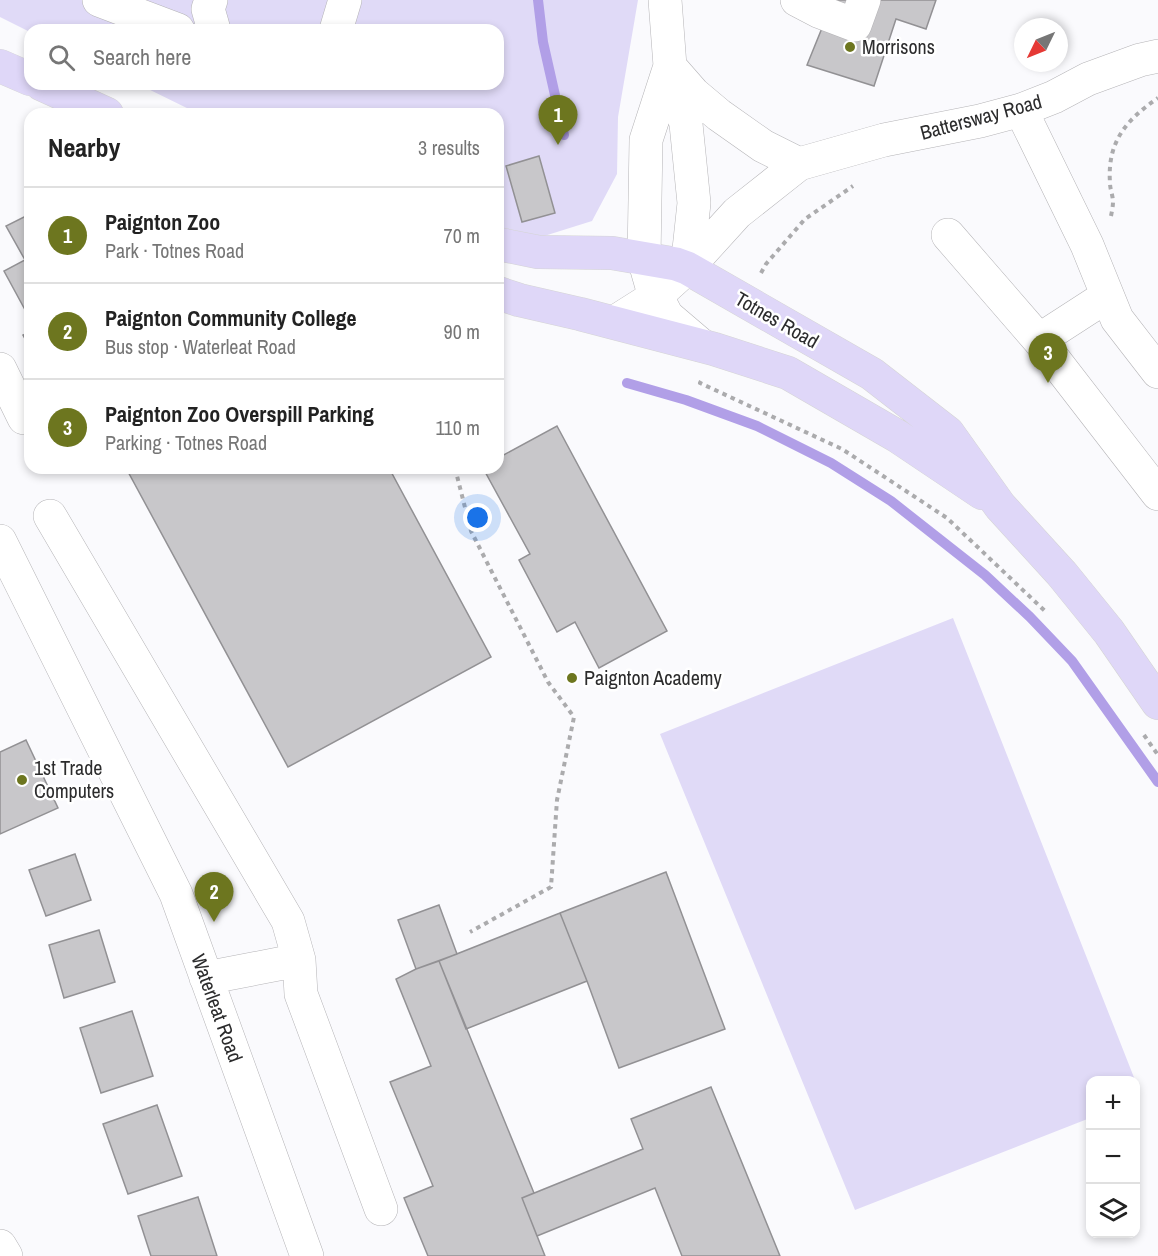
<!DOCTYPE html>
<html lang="en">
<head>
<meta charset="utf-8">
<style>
	body { margin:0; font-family:"Archivo Narrow",sans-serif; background:#f6f6f6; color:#222 }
	.controls { position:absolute; right:18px; bottom:18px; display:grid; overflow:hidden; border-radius:12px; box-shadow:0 3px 9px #0003 }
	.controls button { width:54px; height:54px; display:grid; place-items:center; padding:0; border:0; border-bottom:2px solid #e0e0e0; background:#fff; color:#222; font:30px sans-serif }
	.compass { position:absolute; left:1014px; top:18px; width:54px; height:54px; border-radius:50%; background:#fff; box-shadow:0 3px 9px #0003; rotate:227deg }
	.you { position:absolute; left:478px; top:518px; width:21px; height:21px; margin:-15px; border:4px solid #fff; border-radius:50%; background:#1a73e8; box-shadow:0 0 0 9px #1a73e833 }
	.badge { display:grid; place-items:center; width:39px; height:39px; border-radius:50%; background:#6d761f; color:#fff; font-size:20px; font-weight:700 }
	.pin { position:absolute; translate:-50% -50px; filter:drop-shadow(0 2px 3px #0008) }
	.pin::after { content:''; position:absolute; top:32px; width:21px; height:18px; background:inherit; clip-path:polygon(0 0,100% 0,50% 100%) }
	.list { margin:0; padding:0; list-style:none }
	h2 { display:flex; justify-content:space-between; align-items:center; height:78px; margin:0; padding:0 24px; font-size:26px }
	h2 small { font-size:20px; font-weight:400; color:#767676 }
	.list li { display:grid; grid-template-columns:39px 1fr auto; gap:18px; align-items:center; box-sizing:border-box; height:96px; padding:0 24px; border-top:2px solid #e0e0e0 }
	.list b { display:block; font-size:22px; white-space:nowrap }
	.list p { margin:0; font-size:20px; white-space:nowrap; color:#767676 }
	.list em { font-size:20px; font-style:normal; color:#767676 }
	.icon { flex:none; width:33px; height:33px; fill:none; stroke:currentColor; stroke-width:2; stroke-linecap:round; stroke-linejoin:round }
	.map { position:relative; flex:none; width:1158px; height:1256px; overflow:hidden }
	.search { position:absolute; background:#fff; box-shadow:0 3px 9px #0003; left:24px; top:24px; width:480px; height:66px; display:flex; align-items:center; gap:15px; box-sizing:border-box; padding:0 21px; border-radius:18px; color:#767676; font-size:22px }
	.panel { position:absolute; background:#fff; box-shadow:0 3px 9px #0003; left:24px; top:108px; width:480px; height:366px; border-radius:18px }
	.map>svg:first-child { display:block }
</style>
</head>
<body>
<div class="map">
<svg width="1158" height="1256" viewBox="0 0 1158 1256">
	<rect width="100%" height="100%" fill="#fafafd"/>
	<path fill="#e0daf7" d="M 0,0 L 638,0 L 618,117 L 617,174 L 592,221 L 541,237 L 498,227 L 498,114 L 199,114 L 138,84 L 498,84 L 498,30 L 30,30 L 30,32 L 0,17 Z
		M 953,618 L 1135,1080 L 1090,1080 L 1090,1118 L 855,1210 L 660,734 Z"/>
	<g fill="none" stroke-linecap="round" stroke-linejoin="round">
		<path stroke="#b19fe7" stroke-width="10" d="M 538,0 L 543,42 L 564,135
			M 627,383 L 686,400 L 757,426 L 831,463 L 891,501 L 985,575 L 1030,617 L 1072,661 L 1158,782"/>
	</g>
	<path fill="#c8c7ca" stroke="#929194" stroke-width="1.5" d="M 823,0 L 936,0 L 926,29 L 896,19 L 874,86 L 807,65 L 822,28 Z
		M 539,156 L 555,213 L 522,222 L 506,166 Z
		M 30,214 L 30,319 L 4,271 L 25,260 L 6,226 Z
		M 30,332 L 30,348 L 23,335 Z
		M 557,426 L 667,631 L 599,668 L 575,622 L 557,632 L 519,560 L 530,554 L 483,468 L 498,468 L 498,458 Z
		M 126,468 L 389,468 L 491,657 L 288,767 Z
		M 26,740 L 58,808 L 0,834 L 0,752 Z
		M 75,854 L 91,900 L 46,916 L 29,870 Z
		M 666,872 L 725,1029 L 619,1068 L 587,981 L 560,913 Z
		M 439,905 L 457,954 L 416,969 L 398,920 Z
		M 560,913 L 587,981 L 466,1029 L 439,961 Z
		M 99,930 L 115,982 L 64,998 L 49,945 Z
		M 439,961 L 534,1193 L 522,1198 L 545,1256 L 428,1256 L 404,1198 L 433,1186 L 390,1082 L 431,1066 L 396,979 L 416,969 Z
		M 132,1011 L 153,1076 L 101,1093 L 80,1028 Z
		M 711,1087 L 780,1256 L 682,1256 L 655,1188 L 537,1236 L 522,1198 L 643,1149 L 631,1119 Z
		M 157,1105 L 182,1176 L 128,1194 L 103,1124 Z
		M 198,1197 L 217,1256 L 151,1256 L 138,1216 Z"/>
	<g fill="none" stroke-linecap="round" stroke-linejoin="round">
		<defs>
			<path id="minor" d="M 99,0 L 178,30
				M 211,0 L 208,9 L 214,30
				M 665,0 L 670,66 L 686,124 L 694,203 L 687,268
				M 797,0 L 818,11 L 855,25 L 864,0
				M 336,30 L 345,0
				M 670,66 L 646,140 L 644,259 L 652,287 L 667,316 L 701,345
				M 673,70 L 694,94 L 719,115 L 763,146 L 799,164
				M 1021,110 L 1087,245 L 1117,319 L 1158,372
				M 948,235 L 1039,340
				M 1107,296 L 1039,340 L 1158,494
				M 615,322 L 656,296 L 687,268 L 737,213 L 799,164 L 884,140 L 980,121 L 1021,110 L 1054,97 L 1088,79 L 1140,60 L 1158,56
				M 0,369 L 24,418
				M 50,516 L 288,921 L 299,960
				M 0,541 L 176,894 L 307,1256
				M 206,978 L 299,960 L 301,994 L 381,1209
				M 0,1246 L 6,1256"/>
			<path id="major" d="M 0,66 L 30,79
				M 41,84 L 107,114
				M 498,244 L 538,252 L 612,253 L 676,264 L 687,268 L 872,374 L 948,433 L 1000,506 L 1062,574 L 1109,632 L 1158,703
				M 498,293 L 519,300 L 580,314 L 714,349 L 788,373 L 897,436 L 982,493"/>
		</defs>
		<use href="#minor" stroke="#b5b4b7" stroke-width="34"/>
		<use href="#major" stroke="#d5d5d5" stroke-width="34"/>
		<path stroke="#ababad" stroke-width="4" stroke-dasharray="4.5 4.5" stroke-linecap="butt" d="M 1111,216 C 1112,211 1113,206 1113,202 C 1113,196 1110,189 1110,183 C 1107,142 1126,120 1158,98
			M 761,273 L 766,264 L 805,219 L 853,186
			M 701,381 L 700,383 L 842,449 L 947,518 L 1046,612
			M 455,468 L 471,531 L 548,682 L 574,717 L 557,800 L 551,887 L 470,932
			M 1144,735 L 1158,755"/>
		<use href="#minor" stroke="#fff" stroke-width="33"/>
		<use href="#major" stroke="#dfd7f8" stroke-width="33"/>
	</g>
	<g fill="#6d761f" stroke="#fff" stroke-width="2">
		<circle cx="850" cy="47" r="6"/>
		<circle cx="572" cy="678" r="6"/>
		<circle cx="22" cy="780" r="6"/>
	</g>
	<g text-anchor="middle" stroke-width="5" stroke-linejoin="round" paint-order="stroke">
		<g font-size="20" fill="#2c2c2d" stroke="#fff" text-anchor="start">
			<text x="862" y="54">Morrisons</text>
			<text x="584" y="685">Paignton Academy</text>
			<text x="34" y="775">1st Trade<tspan x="34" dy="23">Computers</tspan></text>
		</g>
		<g font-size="20" fill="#2c2c2d" stroke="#fff">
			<text transform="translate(981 117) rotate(-15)" y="7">Battersway Road</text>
			<text transform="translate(777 320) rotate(30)" y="7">Totnes Road</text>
			<text transform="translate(217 1008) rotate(70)" y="7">Waterleat Road</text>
		</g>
	</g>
</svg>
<div class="controls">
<button>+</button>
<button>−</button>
<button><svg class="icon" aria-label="layers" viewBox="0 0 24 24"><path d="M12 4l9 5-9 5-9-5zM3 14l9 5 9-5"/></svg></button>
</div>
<svg class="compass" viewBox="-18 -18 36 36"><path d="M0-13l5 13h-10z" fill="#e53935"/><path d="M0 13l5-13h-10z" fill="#767676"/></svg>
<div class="you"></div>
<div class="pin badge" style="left:558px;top:145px">1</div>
<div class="pin badge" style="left:214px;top:922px">2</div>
<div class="pin badge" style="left:1048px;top:383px">3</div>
<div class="search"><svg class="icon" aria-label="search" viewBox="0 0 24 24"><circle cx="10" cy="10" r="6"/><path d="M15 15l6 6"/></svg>Search here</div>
<section class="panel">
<h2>Nearby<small>3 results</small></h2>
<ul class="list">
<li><span class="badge">1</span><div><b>Paignton Zoo</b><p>Park · Totnes Road</p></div><em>70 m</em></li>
<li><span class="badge">2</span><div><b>Paignton Community College</b><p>Bus stop · Waterleat Road</p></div><em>90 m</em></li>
<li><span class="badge">3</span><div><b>Paignton Zoo Overspill Parking</b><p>Parking · Totnes Road</p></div><em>110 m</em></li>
</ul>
</section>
</div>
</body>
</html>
